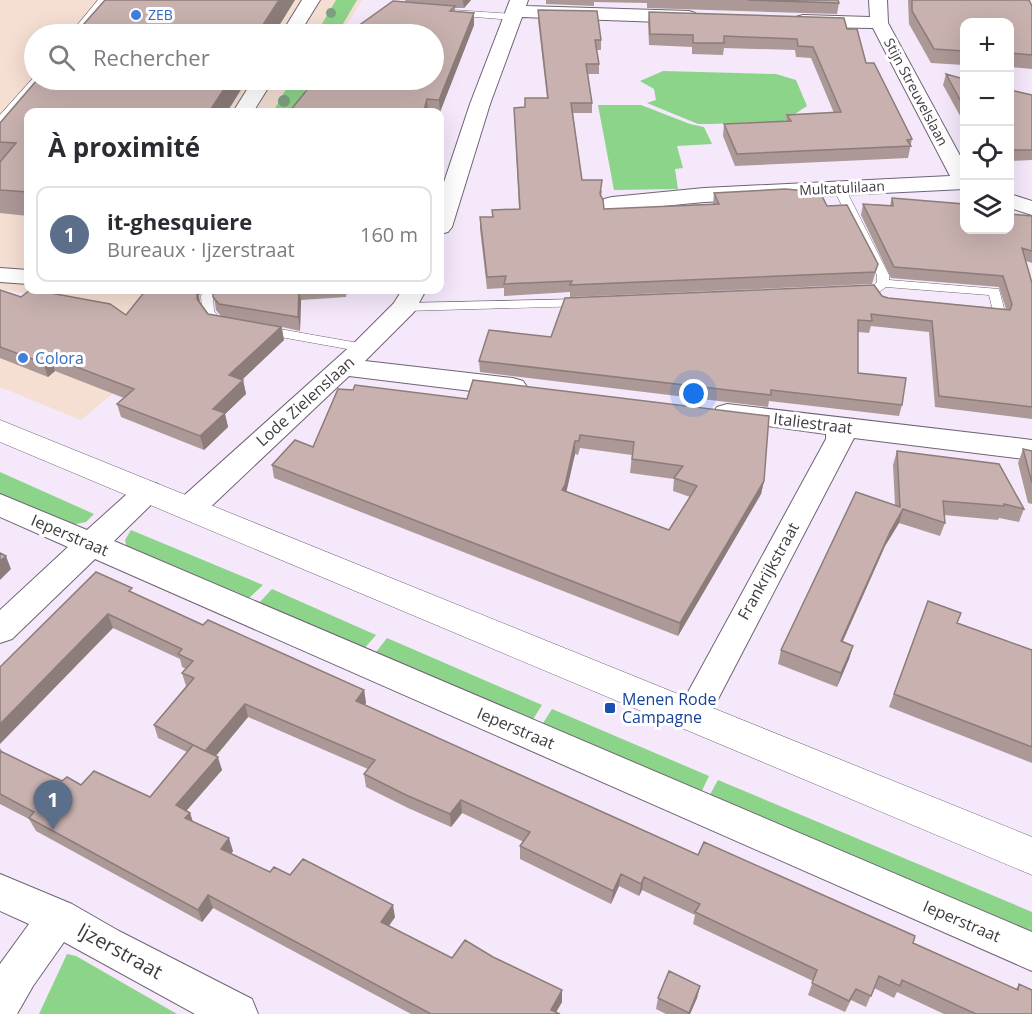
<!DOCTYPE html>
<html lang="fr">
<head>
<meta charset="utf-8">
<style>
	body { margin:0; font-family:"Open Sans",sans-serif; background:#f2f2f3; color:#2b2b33 }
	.controls { position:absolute; right:18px; top:18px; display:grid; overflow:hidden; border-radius:12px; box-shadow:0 6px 24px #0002 }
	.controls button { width:54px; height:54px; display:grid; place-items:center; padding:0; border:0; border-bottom:2px solid #e1e1e2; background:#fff; color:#2b2b33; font:30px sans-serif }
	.you { position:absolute; left:694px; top:394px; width:21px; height:21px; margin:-15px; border:4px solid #fff; border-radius:50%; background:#1a73e8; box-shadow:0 0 0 9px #1a73e833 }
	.badge { display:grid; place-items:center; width:39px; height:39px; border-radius:50%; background:#0b8043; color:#fff; font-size:20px; font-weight:700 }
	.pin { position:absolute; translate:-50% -50px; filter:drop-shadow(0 2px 3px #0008) }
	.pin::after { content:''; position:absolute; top:32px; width:21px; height:18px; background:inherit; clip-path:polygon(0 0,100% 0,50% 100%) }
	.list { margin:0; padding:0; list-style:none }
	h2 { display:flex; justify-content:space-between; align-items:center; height:78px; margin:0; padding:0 24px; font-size:26px }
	h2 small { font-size:20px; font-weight:400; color:#7c7c81 }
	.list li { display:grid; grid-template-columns:39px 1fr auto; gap:18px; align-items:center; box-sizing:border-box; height:96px; margin:0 12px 12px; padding:0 12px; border:2px solid #e1e1e2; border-radius:12px }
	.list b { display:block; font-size:22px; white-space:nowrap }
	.list p { margin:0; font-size:20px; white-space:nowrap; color:#7c7c81 }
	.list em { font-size:20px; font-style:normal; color:#7c7c81 }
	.icon { flex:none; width:33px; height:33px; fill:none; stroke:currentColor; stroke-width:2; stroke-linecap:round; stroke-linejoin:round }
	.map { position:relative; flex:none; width:1032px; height:1014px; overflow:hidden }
	.search { position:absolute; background:#fff; box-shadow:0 6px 24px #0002; left:24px; top:24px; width:420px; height:66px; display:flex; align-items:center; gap:15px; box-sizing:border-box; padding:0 21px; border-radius:33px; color:#7c7c81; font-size:22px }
	.panel { position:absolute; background:#fff; box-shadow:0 6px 24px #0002; left:24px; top:108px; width:420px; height:186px; border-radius:12px }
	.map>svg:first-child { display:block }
</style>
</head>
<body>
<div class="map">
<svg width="1032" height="1014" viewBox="0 0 1032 1014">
	<rect width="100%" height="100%" fill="#f4e8fa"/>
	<path fill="#f5ded2" d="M 0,0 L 362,0 L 341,34 L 34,34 L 34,80 L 313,80 L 307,90 L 369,112 L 28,112 L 28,290 L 160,290 L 141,370 L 81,420 L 0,387 L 0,330 L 41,296 L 0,289 Z"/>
	<path fill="#8cd489" d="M 336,0 L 357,0 L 337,34 L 316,34 Z
		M 663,71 L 776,74 L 796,80 L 807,106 L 784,121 L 712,124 L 698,124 L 647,103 L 656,100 L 654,89 L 640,81 Z
		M 291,80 L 311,80 L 293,112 L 273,112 Z
		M 598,105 L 641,105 L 690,124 L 704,127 L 712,144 L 677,146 L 683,168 L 675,169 L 678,189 L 614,190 Z
		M 0,472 L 94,514 L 86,522 L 71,525 L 0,495 Z
		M 131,530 L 263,585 L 246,601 L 127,549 L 125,540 Z
		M 272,589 L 376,635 L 362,651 L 258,604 Z
		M 387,638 L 542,705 L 530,724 L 373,656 Z
		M 552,709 L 709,776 L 699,797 L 540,728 Z
		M 718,780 L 1032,912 L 1032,940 L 707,800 Z
		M 67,954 L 76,956 L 177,1014 L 39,1014 Z"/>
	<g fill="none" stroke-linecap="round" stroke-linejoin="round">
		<defs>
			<path id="lane" d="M 98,0 L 107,0 L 79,34 L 70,34 Z
				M 453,10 L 513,14 L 518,17 L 513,20 L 450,15 L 448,13 Z
				M 34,77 L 34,80 L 40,80 L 39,82 L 4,123 L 0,124 L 0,115 Z
				M 839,185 L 845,188 L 889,275 L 889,280 L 999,289 L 1006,316 L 1005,319 L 986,318 L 980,314 L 986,310 L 993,311 L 989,295 L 886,287 L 876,294 L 854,294 L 852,291 L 854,288 L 873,286 L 877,282 L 877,275 L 833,188 Z
				M 206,290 L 218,290 L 213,296 L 214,311 L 220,319 L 230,320 L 231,323 L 230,326 L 211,325 L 202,311 L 201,296 Z
				M 582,299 L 588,303 L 586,306 L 405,311 L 399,307 L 405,303 Z
				M 263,326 L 364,344 L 371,348 L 364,352 L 258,333 L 257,330 L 258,327 Z"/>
			<path id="street" d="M 302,0 L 320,0 L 299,34 L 281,34 Z
				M 510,0 L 528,0 L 526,6 L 689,11 L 695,13 L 698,17 L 695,21 L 689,23 L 522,17 L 490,104 L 452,227 L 448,232 L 440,234 L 440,194 L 470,104 Z
				M 869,0 L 887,0 L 888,23 L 964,163 L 964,189 L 704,202 L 612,211 L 604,209 L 601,204 L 604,199 L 612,197 L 704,188 L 950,176 L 873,28 L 803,27 L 796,25 L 794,21 L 796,17 L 803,15 L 870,17 Z
				M 253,80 L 273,80 L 253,112 L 233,112 Z
				M 1010,194 L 1032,201 L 1032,215 L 1010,208 Z
				M 0,268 L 28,270 L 28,284 L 0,282 Z
				M 402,290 L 426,290 L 414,312 L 365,361 L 513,378 L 523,381 L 527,387 L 523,393 L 513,396 L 349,376 L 201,516 L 190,519 L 179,516 L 175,508 L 179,500 L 355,342 L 394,303 Z
				M 727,404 L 1032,440 L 1032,460 L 854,438 L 704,726 L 692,730 L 680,726 L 675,716 L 826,439 L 826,434 L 717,419 L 713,413 L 717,407 Z
				M 148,481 L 158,484 L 163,491 L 158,498 L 114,541 L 1032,932 L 1032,971 L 95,559 L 12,639 L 0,643 L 0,610 L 68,547 L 0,517 L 0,494 L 87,530 L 138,484 Z
				M 0,874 L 72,904 L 119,931 L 252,999 L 258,1014 L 195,1014 L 64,942 L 33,986 L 17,1014 L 0,1014 L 0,964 L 29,924 L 0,911 Z"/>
			<path id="secondary" d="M 0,420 L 1032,837 L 1032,875 L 0,442 Z"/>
		</defs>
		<use href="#lane" stroke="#6f6474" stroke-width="1"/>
		<use href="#street" stroke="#6f6474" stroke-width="2"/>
		<use href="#secondary" stroke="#6f6474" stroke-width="1"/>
		<use href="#lane" fill="#fff" fill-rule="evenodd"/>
		<use href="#street" fill="#fff" fill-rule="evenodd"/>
		<use href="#secondary" fill="#fff" fill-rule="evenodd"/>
	</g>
	<g fill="#7fa183">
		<circle cx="331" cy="13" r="5"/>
		<circle cx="284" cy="101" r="6"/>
	</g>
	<path fill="#ac9896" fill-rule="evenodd" d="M 405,0 L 471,0 L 464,8 L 455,8 L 455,12 L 474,25 L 440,112 L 428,111 L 427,112 L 289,112 L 313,82 L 313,80 L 434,80 Z
		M 546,0 L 838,0 L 839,3 L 837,14 L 647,8 L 647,3 L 594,2 L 594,6 L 546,4 Z
		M 908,0 L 1029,0 L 1032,6 L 1032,69 L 1010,67 L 1010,22 L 964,22 L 964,65 L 931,63 L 909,24 Z
		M 538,10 L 601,40 L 601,50 L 597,50 L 599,64 L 599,74 L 588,74 L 592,103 L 592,113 L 573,113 L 582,180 L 602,191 L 601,196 L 604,209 L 713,204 L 714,193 L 827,206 L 878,264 L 872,284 L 570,297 L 570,292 L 504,296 L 504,288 L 487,289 L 480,229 L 480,217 L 492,217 L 492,210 L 519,209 L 514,108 L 525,107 L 525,98 L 547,98 L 538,20 Z
		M 649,12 L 847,29 L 866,63 L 912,139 L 908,158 L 735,166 L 723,136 L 724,124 L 786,121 L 787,115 L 834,113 L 811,58 L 796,57 L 795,50 L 724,48 L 723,55 L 692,54 L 692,47 L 649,45 L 648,23 Z
		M 946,74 L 964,79 L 964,123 L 943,85 Z
		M 37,80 L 247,80 L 227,112 L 28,112 L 28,216 L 0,213 L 0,123 Z
		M 1010,90 L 1032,95 L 1032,160 L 1011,161 L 1010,159 Z
		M 892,198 L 964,230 L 1032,216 L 1032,263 L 1026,261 L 1032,284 L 1032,419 L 935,407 L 929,332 L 871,326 L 869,333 L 858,332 L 858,373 L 902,405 L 899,416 L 769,401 L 768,407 L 480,372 L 479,361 L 551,337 L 882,296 L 888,298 L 1006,309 L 999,287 L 891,278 L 861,215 L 863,204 L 890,205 Z
		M 0,290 L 21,297 L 126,315 L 146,290 L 204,290 L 199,295 L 200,302 L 208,314 L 221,316 L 216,310 L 213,290 L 347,290 L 346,297 L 301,300 L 300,331 L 282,327 L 284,340 L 242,380 L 243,380 L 246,394 L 225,414 L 228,427 L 204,450 L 121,417 L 117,404 L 124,398 L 55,371 L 48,377 L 0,358 Z
		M 473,380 L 764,481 L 761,494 L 678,636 L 274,478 L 272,465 L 313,447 L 353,390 L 467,399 ZM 580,448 L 632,455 L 630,473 L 674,479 L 673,491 L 690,497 L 669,530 L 566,492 L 575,454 L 578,455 Z
		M 1023,449 L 1032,451 L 1032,504 L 1028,503 L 1018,463 Z
		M 897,451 L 1024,509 L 1019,522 L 999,518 L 998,520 L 944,515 L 945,523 L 940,536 L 899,523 L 885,546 L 843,641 L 853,646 L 849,659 L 837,687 L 778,664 L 781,650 L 895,505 L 893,465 Z
		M 133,593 L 203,625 L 364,690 L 366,703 L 364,705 L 698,855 L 913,943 L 1016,989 L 1019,984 L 1032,1014 L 944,1014 L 897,992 L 894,998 L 874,988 L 866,1007 L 851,1000 L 845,1012 L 808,995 L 813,981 L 693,924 L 695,915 L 642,890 L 639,896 L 619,886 L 611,904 L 520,859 L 520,846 L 524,842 L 462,813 L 451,827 L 408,808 L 366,787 L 364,774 L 368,769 L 248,717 L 216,756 L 222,770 L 186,811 L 190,813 L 193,822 L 233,851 L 231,854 L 270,872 L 290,875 L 395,917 L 389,926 L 452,958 L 493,957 L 562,990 L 562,1002 L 556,1012 L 560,1014 L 411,1014 L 213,908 L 202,922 L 36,831 L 29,819 L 0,804 L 0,748 L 2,751 L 62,781 L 150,797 L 187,752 L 158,738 L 154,725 L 186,686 L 182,673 L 186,669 L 182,667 L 180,659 L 113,628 L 0,667 Z
		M 928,601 L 957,623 L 1032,650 L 1032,763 L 889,707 Z
		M 700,986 L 697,998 L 690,1014 L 666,1014 L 656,1009 L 658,998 Z"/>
	<path fill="#8c7c7a" d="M 279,0 L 295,0 L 274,34 L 257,34 Z
		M 463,0 L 471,0 L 464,8 Z
		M 474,13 L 474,25 L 440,112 L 439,100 Z
		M 230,80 L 247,80 L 227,112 L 209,112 Z
		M 427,99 L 428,111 L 427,112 L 424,112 Z
		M 197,290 L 204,290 L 199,295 L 200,312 L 197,299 Z
		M 299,290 L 301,300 L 300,331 L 298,317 Z
		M 281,327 L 284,340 L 232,389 L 229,375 Z
		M 51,357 L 55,371 L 48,377 L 43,363 Z
		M 243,380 L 246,394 L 225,414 L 228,427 L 204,450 L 200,436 L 213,409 Z
		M 575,441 L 575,454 L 565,498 L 562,490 Z
		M 764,481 L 761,494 L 678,636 L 680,623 Z
		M 903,509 L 899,523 L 885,546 L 837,654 L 841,641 L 890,532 Z
		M 6,556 L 11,569 L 0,580 L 0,561 Z
		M 108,614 L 113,628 L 0,744 L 0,724 Z
		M 853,646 L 849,659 L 837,687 L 841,673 Z
		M 364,690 L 366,703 L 358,714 L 356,701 Z
		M 245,704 L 248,717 L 209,764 L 205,751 Z
		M 218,757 L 222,770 L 180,818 L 176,805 Z
		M 461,800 L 462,813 L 451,827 L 450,814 Z
		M 190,813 L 194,826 L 185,818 Z
		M 229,838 L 233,851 L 225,861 L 221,849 Z
		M 621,874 L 619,886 L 611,904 L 613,891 Z
		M 644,877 L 642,890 L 639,896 L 641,884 Z
		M 208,895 L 213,908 L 202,922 L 198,910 Z
		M 393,905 L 395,917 L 383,934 L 381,922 Z
		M 700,986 L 697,998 L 690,1014 L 688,1014 Z
		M 562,990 L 562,1002 L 555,1014 L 551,1010 Z"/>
	<path fill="#c8b1ae" stroke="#8c7c7a" stroke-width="1.5" fill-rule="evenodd" d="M 105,0 L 279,0 L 257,34 L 75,34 Z
		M 748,0 L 838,0 L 839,3 Z
		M 912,0 L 1029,0 L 1032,6 L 1032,55 L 1010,53 L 1010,22 L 964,22 L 964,51 L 934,49 L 912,11 Z
		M 393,1 L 455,6 L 450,11 L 474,13 L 439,100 L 427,99 L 424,110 L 417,109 L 417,112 L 289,112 L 315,80 L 434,80 L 434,34 L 347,34 Z
		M 538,10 L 597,11 L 601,40 L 595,40 L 599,64 L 586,64 L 592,103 L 571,103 L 582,180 L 602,180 L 600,194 L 603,200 L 604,209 L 719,204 L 714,193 L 785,189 L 820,192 L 827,206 L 847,205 L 878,264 L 875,272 L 570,285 L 572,281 L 504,284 L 506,276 L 487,277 L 480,217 L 493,217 L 492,210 L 520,209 L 514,108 L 525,107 L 525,98 L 548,98 Z
		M 649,12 L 844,18 L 847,29 L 857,29 L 866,63 L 874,63 L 912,139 L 907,140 L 911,146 L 737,154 L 724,124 L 791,121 L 787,115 L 841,112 L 813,47 L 798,46 L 797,39 L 724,36 L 724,43 L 693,43 L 693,35 L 650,34 Z
		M 946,74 L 964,79 L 964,107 Z
		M 37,80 L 230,80 L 209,112 L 28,112 L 28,192 L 0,190 L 0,162 L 16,143 L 0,142 L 0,123 Z
		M 1010,90 L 1032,95 L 1032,150 L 1014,150 L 1010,144 Z
		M 892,198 L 964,204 L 964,230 L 1010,230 L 1010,214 L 1032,216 L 1032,251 L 1022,248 L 1032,283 L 1032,407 L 939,396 L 932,321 L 871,314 L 872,321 L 858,320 L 858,373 L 906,378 L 902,405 L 771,390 L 771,395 L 479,361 L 489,330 L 551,337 L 565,298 L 874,285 L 882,296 L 888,298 L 1010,310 L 1012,304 L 1003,276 L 894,267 L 863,204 L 893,206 Z
		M 0,290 L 21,297 L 30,290 L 34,290 L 110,304 L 126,315 L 146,290 L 197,290 L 197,299 L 208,314 L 281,327 L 229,375 L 243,380 L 213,409 L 225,413 L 200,436 L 117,404 L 134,389 L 51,357 L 43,363 L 0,347 Z
		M 213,290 L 299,290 L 298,317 L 219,304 L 213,297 Z
		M 473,380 L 769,416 L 764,481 L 680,623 L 272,465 L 295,440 L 313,447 L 338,389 L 353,390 L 355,385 L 467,399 ZM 580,435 L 634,442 L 632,459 L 683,466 L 674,478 L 697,486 L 669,530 L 562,490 L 565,485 L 575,441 L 579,441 Z
		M 1023,449 L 1032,451 L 1032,483 Z
		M 897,451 L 999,464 L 1024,509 L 1004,504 L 1004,506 L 943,501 L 945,523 L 903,509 L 890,532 L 841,641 L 853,646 L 841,673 L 781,650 L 856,492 L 900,507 Z
		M 0,553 L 6,556 L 0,561 Z
		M 96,572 L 132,588 L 129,591 L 203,625 L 208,620 L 364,690 L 356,701 L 698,855 L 704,842 L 915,936 L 913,943 L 1018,990 L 1019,984 L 1032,990 L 1032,1014 L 976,1014 L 902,980 L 900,986 L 879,976 L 871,996 L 856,989 L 849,1001 L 812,983 L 817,970 L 695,912 L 700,904 L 644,877 L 641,884 L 621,874 L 613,891 L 520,846 L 530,832 L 461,800 L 450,814 L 406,795 L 364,774 L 375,760 L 245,704 L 205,751 L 154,725 L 194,678 L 182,673 L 193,661 L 178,654 L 182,649 L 108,614 L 0,724 L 0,667 Z
		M 928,601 L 961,613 L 957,623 L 1032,650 L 1032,747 L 894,694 Z
		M 193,745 L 218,757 L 176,805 L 190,813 L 185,818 L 229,838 L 221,849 L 270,872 L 274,867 L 290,875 L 303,859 L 393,905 L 381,922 L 452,958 L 465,940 L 493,957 L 562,990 L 551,1010 L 560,1014 L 431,1014 L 208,895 L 198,910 L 29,818 L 34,812 L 0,794 L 0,751 L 62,781 L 67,777 L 81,785 L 94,771 L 150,797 Z
		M 669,971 L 700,986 L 689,1013 L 658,998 Z"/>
	<g fill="#3f7fe0" stroke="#fff" stroke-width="2">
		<circle cx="136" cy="15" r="6"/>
		<circle cx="23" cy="358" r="6"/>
	</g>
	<rect fill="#1a4fb4" stroke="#fff" stroke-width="2" x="604" y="702" width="12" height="12" rx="3"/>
	<g text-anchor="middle" stroke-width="6" stroke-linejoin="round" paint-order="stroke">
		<g font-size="14" fill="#366cbe" stroke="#fff" text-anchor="start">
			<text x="148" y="20">ZEB</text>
		</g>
		<g font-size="14" fill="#403b42" stroke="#fff">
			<text transform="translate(916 92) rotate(62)" y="5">Stijn Streuvelslaan</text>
			<text transform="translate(842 188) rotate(-3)" y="5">Multatulilaan</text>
		</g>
		<g font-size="16" fill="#366cbe" stroke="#fff" text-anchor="start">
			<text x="35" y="364">Colora</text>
		</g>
		<g font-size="16" fill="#403b42" stroke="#fff">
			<text transform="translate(305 401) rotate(-42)" y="6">Lode Zielenslaan</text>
			<text transform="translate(813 423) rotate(7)" y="6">Italiestraat</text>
			<text transform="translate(70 535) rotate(23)" y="6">Ieperstraat</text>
			<text transform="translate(768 571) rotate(-61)" y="6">Frankrijkstraat</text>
			<text transform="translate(516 728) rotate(23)" y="6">Ieperstraat</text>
			<text transform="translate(962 921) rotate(23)" y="6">Ieperstraat</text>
		</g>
		<g font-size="16" fill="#164399" stroke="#fff" text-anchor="start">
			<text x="622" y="705">Menen Rode<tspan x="622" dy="18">Campagne</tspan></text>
		</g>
		<g font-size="20" fill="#403b42" stroke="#fff">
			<text transform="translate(120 951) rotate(29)" y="7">Ijzerstraat</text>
		</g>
	</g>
</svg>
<div class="controls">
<button>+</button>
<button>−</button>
<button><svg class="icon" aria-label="locate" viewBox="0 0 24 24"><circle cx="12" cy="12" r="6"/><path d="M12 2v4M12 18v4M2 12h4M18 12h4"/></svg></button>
<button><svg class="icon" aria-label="layers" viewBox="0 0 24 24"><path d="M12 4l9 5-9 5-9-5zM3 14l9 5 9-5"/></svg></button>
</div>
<div class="you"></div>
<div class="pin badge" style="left:53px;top:830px;background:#5c6f8a">1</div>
<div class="search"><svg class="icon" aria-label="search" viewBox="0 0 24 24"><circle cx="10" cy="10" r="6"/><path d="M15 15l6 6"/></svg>Rechercher</div>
<section class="panel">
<h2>À proximité<small></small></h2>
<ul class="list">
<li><span class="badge" style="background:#5c6f8a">1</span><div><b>it-ghesquiere</b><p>Bureaux · Ijzerstraat</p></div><em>160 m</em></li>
</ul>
</section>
</div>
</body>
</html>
